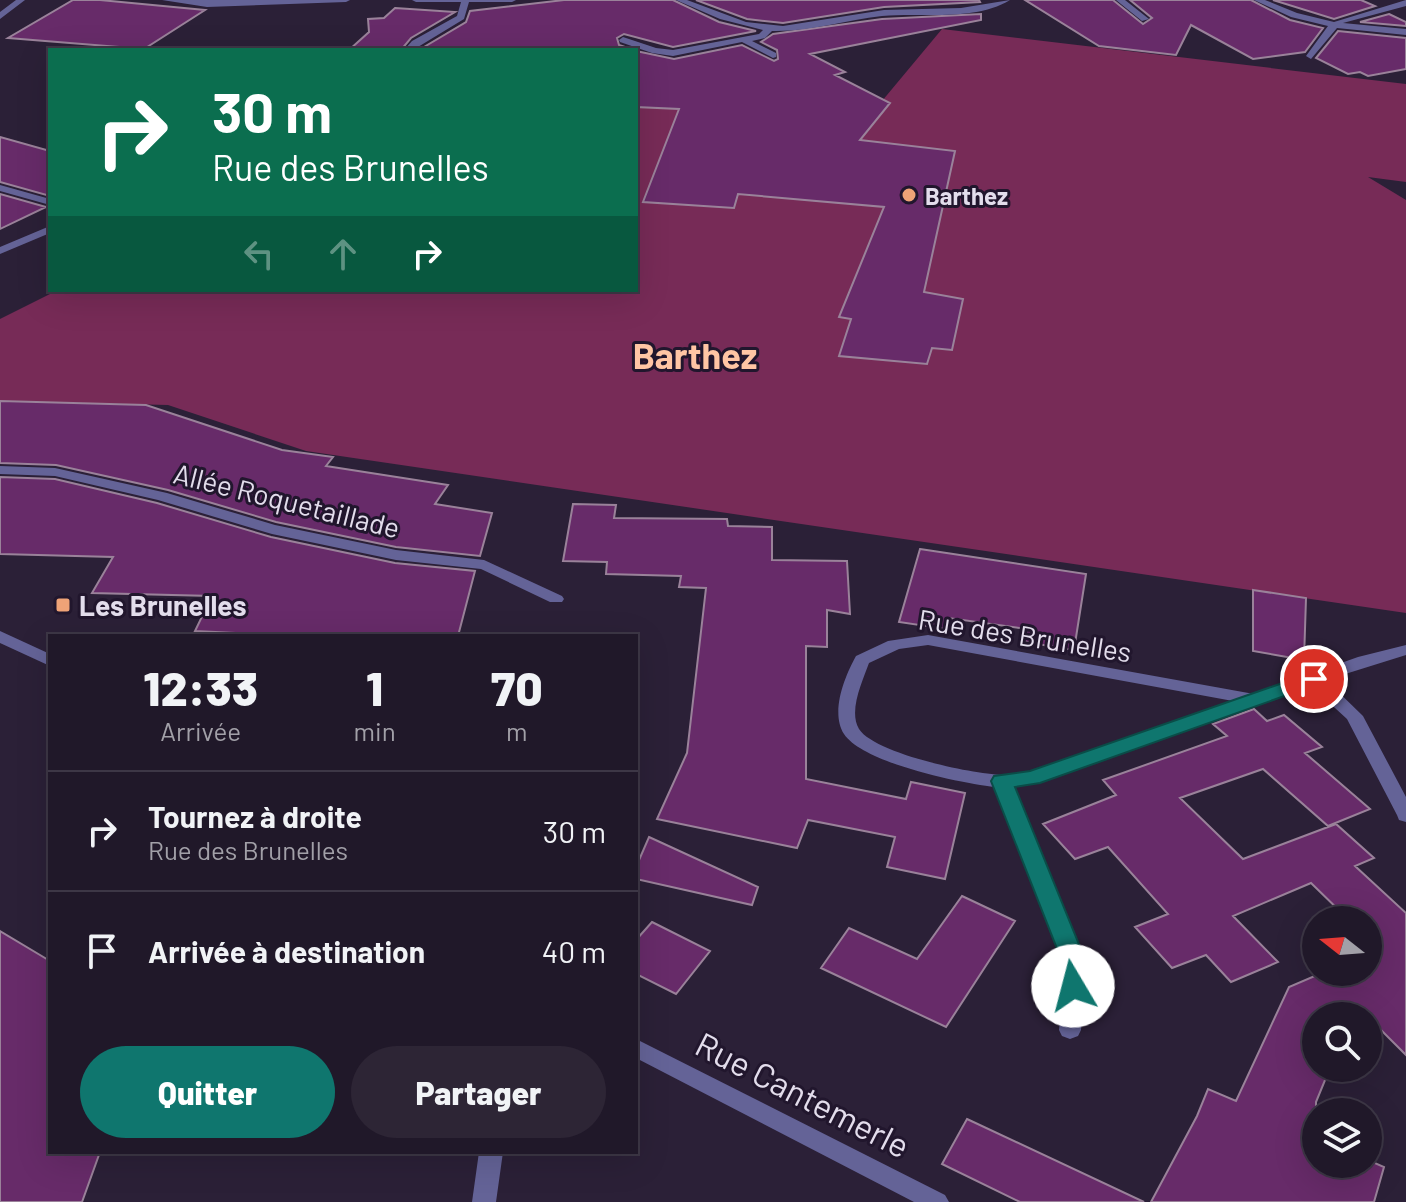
<!DOCTYPE html>
<html lang="fr">
<head>
<meta charset="utf-8">
<style>
  :root { --surface:#201829; --page:#2d2535; --text:#f1f3f6; --muted:#a2a0a8; --line:#3d3746; --accent:#0f766e }
  body { margin:0; font-family:Barlow,sans-serif; background:var(--page); color:var(--text); height:100vh; display:flex; flex-direction:column; font-size:30px; white-space:nowrap }
  * { box-sizing:border-box; margin:0 }
  p { font-size:26px; color:var(--muted) }
  .icon { flex:none; width:44px; height:44px; fill:none; stroke:currentColor; stroke-width:2; stroke-linecap:round; stroke-linejoin:round }
  .map { position:relative; flex:1; overflow:hidden }
  .sheet { position:absolute; left:48px; top:634px; width:590px; height:520px; display:flex; flex-direction:column; background:var(--surface); border-radius:0px; box-shadow:0 8px 32px #0002,0 0 0 2px var(--line) }
  .sheet>* { flex:none }
  .banner { position:absolute; left:48px; top:48px; width:590px; height:244px; border-radius:0px; box-shadow:0 8px 32px #0002,0 0 0 2px var(--line); background:#0b6e4f; color:#fff; overflow:hidden }
  .needle { width:52px; rotate:287deg }
  .fabs { position:absolute; left:1302px; top:906px; display:grid; gap:16px }
  .fabs a { display:grid; place-items:center; width:80px; height:80px; border-radius:50%; background:var(--surface); box-shadow:0 8px 32px #0002,0 0 0 2px var(--line); font-size:40px }
  .pin { position:absolute; display:grid; place-items:center; width:68px; height:68px; color:#fff; margin:-34px; border:4px solid #fff; border-radius:50%; box-shadow:0 2px 8px #0007 }
  .me { position:absolute; width:88px; margin:-44px; rotate:352deg; stroke-linejoin:round; filter:drop-shadow(0 0 6px #0008) }
  .turn { display:flex; align-items:center; gap:28px; height:168px; padding:0 32px; font-size:36px }
  .turn .icon { width:104px; height:104px; stroke-width:2.5 }
  .turn b { display:block; font-size:56px; line-height:68px }
  .lanes { display:flex; align-items:center; height:76px; padding:0 32px; background:#0003; justify-content:center; gap:40px; direction:ltr }
  .lanes .off { opacity:.35 }
  .eta { display:flex; justify-content:space-evenly; align-items:center; height:136px; text-align:center }
  .eta b { font-size:48px; font-weight:800; line-height:56px }
  .primary-button { display:flex; gap:16px; margin-top:auto; padding:16px 32px }
  .primary-button a { flex:1; height:92px; border-radius:48px; background:var(--accent); color:#fff; font-size:32px; font-weight:800; line-height:92px; text-align:center }
  .primary-button a+a { background:var(--page); color:var(--text) }
  ul { padding:0; list-style:none }
  li { display:flex; align-items:center; gap:24px; height:120px; padding:0 32px; border-top:2px solid var(--line) }
  li div { flex:1 }
  li b { display:block; font-size:30px }
  li em { font-style:normal }
  .map>svg:first-child { display:block }
  .green { fill:#772b57 }
  .building { fill:#672b69; stroke:#9a829a; stroke-width:2 }
  .lines { fill:none; stroke-linecap:round; stroke-linejoin:round }
  .minor { fill:#646397; fill-rule:evenodd }
  .tertiary { fill:#646397; fill-rule:evenodd }
  .route { fill:#0f766e; stroke:#0a4d48; stroke-width:2 }
  .poi-dot { fill:#efa377; stroke:#21162d; stroke-width:3 }
  .labels { text-anchor:middle; dominant-baseline:central; stroke-width:6; stroke-linejoin:round; paint-order:stroke }
  .far-poi-label { font-size:24px; font-weight:bold; fill:#e3ddec; stroke:#21162d; text-anchor:start }
  .street-label { font-size:28px; fill:#e3ddec; stroke:#21162d }
  .poi-label { font-size:28px; font-weight:bold; fill:#e3ddec; stroke:#21162d; text-anchor:start }
  .near-street-label { font-size:34px; fill:#e3ddec; stroke:#21162d }
  .district-label { font-size:36px; font-weight:bold; fill:#ffc5a4; stroke:#21162d }
</style>
</head>
<body>
<div class="map">
<svg width="1406" height="1202" viewBox="0 0 1406 1202">
  <rect width="100%" height="100%" fill="#2b2037"/>
  <path class="green" d="M 942,29 L 1406,84 L 1406,182 L 1368,177 L 1406,200 L 1406,613 L 306,451 L 168,405 L 0,401 L 0,319 L 58,290 L 636,290 L 636,89 L 872,113 Z"/>
  <path class="building" d="M 73,0 L 100,0 L 205,10 L 144,49 L 8,38 Z
    M 564,0 L 673,0 L 719,22 L 756,31 L 673,47 L 624,34 L 617,38 L 619,45 L 634,50 L 419,50 L 466,22 L 470,11 Z
    M 696,0 L 979,0 L 980,2 L 884,7 L 783,23 L 747,19 Z
    M 1025,0 L 1113,0 L 1143,24 L 1152,18 L 1130,0 L 1251,0 L 1290,20 L 1323,28 L 1305,52 L 1253,59 L 1191,25 L 1176,55 L 1099,46 Z
    M 1273,0 L 1361,0 L 1375,6 L 1334,19 Z
    M 395,8 L 455,12 L 411,38 L 401,50 L 349,50 L 369,32 L 368,19 L 384,18 Z
    M 981,14 L 981,20 L 810,54 L 845,72 L 835,75 L 890,103 L 860,140 L 955,151 L 924,292 L 963,299 L 952,350 L 932,348 L 927,364 L 839,356 L 851,319 L 839,317 L 884,207 L 738,194 L 734,208 L 643,202 L 679,109 L 636,107 L 636,51 L 674,59 L 742,45 L 774,61 L 778,59 L 777,50 L 761,42 L 773,34 L 882,19 Z
    M 1389,14 L 1406,22 L 1406,26 L 1360,22 Z
    M 1338,31 L 1406,38 L 1406,69 L 1368,76 L 1360,72 L 1348,74 L 1316,58 Z
    M 0,137 L 50,151 L 50,196 L 0,182 Z
    M 0,194 L 46,207 L 0,229 Z
    M 0,401 L 146,405 L 282,450 L 333,457 L 326,466 L 448,485 L 435,504 L 492,513 L 480,556 L 396,547 L 276,522 L 168,490 L 56,465 L 0,463 Z
    M 0,477 L 55,479 L 157,503 L 271,537 L 395,563 L 475,571 L 458,636 L 298,636 L 195,631 L 212,596 L 92,593 L 113,557 L 0,554 Z
    M 573,504 L 616,505 L 614,518 L 727,519 L 728,526 L 772,527 L 772,560 L 847,561 L 850,614 L 827,610 L 827,647 L 806,646 L 806,779 L 906,799 L 911,782 L 965,793 L 945,879 L 887,867 L 895,837 L 808,820 L 797,848 L 657,819 L 687,753 L 706,588 L 679,587 L 681,576 L 606,574 L 607,562 L 563,561 Z
    M 920,549 L 1086,574 L 1074,650 L 1025,642 L 1027,629 L 949,618 L 946,629 L 899,622 Z
    M 1253,590 L 1306,598 L 1304,660 L 1253,651 Z
    M 1254,709 L 1267,721 L 1284,715 L 1322,747 L 1305,753 L 1370,809 L 1328,826 L 1263,769 L 1180,798 L 1243,859 L 1336,824 L 1374,858 L 1355,866 L 1406,913 L 1406,1055 L 1355,1004 L 1350,1016 L 1316,1016 L 1316,1068 L 1330,1068 L 1316,1102 L 1316,1164 L 1368,1164 L 1368,1160 L 1384,1167 L 1374,1202 L 1151,1202 L 1197,1116 L 1208,1089 L 1236,1101 L 1289,987 L 1324,972 L 1368,972 L 1368,953 L 1379,949 L 1368,938 L 1368,920 L 1349,920 L 1311,883 L 1233,916 L 1278,962 L 1231,982 L 1206,955 L 1172,968 L 1135,927 L 1168,914 L 1108,847 L 1075,859 L 1043,824 L 1116,795 L 1103,780 L 1227,736 L 1213,724 Z
    M 649,837 L 758,887 L 752,905 L 636,879 L 636,867 Z
    M 962,896 L 1015,921 L 946,1027 L 821,968 L 849,928 L 917,959 Z
    M 652,922 L 710,951 L 676,994 L 636,974 L 636,940 Z
    M 0,931 L 50,961 L 50,1152 L 100,1152 L 82,1202 L 0,1202 Z
    M 967,1119 L 1144,1202 L 1020,1202 L 942,1164 Z"/>
  <g class="lines">
    <path class="minor" d="M 162,0 L 350,0 L 346,2 L 207,7 Z
      M 412,0 L 516,0 L 512,2 L 469,2 L 464,19 L 413,50 L 404,50 L 412,41 L 457,16 L 461,2 L 416,2 Z
      M 676,0 L 687,0 L 746,22 L 783,26 L 884,10 L 961,8 L 1010,0 C 974,22 923,12 882,16 C 845,20 810,32 772,31 L 765,38 L 752,41 L 776,53 L 776,57 L 773,58 L 742,42 L 673,56 L 652,53 L 620,42 L 619,40 L 623,37 L 656,48 L 673,50 L 759,34 L 763,30 L 720,19 Z
      M 1116,0 L 1125,0 L 1149,19 L 1142,21 Z
      M 1254,0 L 1265,0 L 1297,13 L 1334,22 L 1406,0 L 1406,6 L 1343,23 L 1406,29 L 1406,35 L 1337,28 L 1311,59 L 1306,56 L 1328,26 L 1291,17 Z
      M 0,185 L 50,199 L 50,205 L 0,191 Z
      M 50,226 L 50,233 L 0,254 L 0,247 Z
      M 0,466 L 55,468 L 167,493 L 275,525 L 396,550 L 484,560 L 562,596 L 564,599 L 562,602 L 550,602 L 481,569 L 396,560 L 272,534 L 158,500 L 55,476 L 0,474 Z
      M 928,635 L 1254,694 L 1358,657 L 1406,645 L 1406,655 L 1326,680 L 1363,716 L 1406,797 L 1406,822 L 1399,820 L 1397,815 L 1347,719 L 1311,686 L 1038,782 L 1014,787 L 1085,964 L 1081,1030 L 1078,1036 L 1070,1039 L 1062,1036 L 1059,1030 L 1065,964 L 995,787 C 960,783 863,763 844,734 C 830,712 845,676 856,656 L 888,641 ZM 928,645 L 1233,701 L 1030,772 C 1022,773 1014,775 1005,775 C 976,775 875,754 859,729 C 848,711 863,680 869,663 L 899,649 Z
      M 636,1039 L 945,1195 L 949,1202 L 914,1202 L 636,1058 Z"/>
    <path class="tertiary" d="M 16,0 L 25,0 L 0,19 L 0,12 Z
      M 0,631 L 50,654 L 50,666 L 0,643 Z
      M 479,1152 L 503,1152 L 496,1202 L 472,1202 Z"/>
  </g>
  <path class="route" d="M 1314,672 L 1324,679 L 1321,683 L 1040,783 L 1015,787 L 1087,964 L 1082,993 L 1073,995 L 1065,993 L 1062,986 L 1063,964 L 991,781 L 994,776 L 1030,771 Z"/>
  <g class="poi-dot">
    <circle cx="909" cy="195" r="8"/>
    <rect x="55" y="597" width="16" height="16" rx="4"/>
  </g>
  <g class="labels">
    <g class="far-poi-label">
      <text x="925" y="195">Barthez</text>
    </g>
    <g class="street-label">
      <text transform="translate(287 500) rotate(14)">Allée Roquetaillade</text>
      <text transform="translate(1025 635) rotate(9)">Rue des Brunelles</text>
    </g>
    <g class="poi-label">
      <text x="79" y="605">Les Brunelles</text>
    </g>
    <g class="near-street-label">
      <text transform="translate(803 1094) rotate(27)">Rue Cantemerle</text>
    </g>
    <g class="district-label">
      <text x="695" y="354">Barthez</text>
    </g>
  </g>
</svg>
<div class="fabs">
<a><svg class="needle" viewBox="-14 -14 28 28"><path d="M0-13l5 13h-10z" fill="#e53935"/><path d="M0 13l5-13h-10z" fill="#a2a0a8"/></svg></a>
<a><svg class="icon" aria-label="search" viewBox="0 0 24 24"><circle cx="10" cy="10" r="6"/><path d="M15 15l6 6"/></svg></a>
<a><svg class="icon" aria-label="layers" viewBox="0 0 24 24"><path d="M12 4l9 5-9 5-9-5zM3 14l9 5 9-5"/></svg></a>
</div>
<div class="pin" style="left:1314px;top:679px;background:#d93025"><svg class="icon" aria-label="arrive" viewBox="0 0 24 24"><path d="M6 21V4h12l-3 4 3 4H6"/></svg></div>
<svg class="me" style="left:1073px;top:986px" viewBox="-20 -20 40 40"><circle r="19" fill="#fff"/><path d="M0-13L10 11 0 6-10 11z" fill="#0f766e"/></svg>
<div class="banner">
<div class="turn"><svg class="icon" aria-label="right" viewBox="0 0 24 24"><path d="M7 20v-9h11M14 6l5 5-5 5"/></svg><div><b>30 m</b>Rue des Brunelles</div></div>
<div class="lanes"><svg class="icon off" aria-label="left" viewBox="0 0 24 24"><path d="M17 20v-9H6M10 6l-5 5 5 5"/></svg><svg class="icon off" aria-label="ahead" viewBox="0 0 24 24"><path d="M12 20V5M6 11l6-6 6 6"/></svg><svg class="icon" aria-label="right" viewBox="0 0 24 24"><path d="M7 20v-9h11M14 6l5 5-5 5"/></svg></div>
</div>
<section class="sheet">
<div class="eta">
<div><b>12:33</b><p>Arrivée</p></div>
<div><b>1</b><p>min</p></div>
<div><b>70</b><p>m</p></div>
</div>
<ul>
<li><svg class="icon" aria-label="right" viewBox="0 0 24 24"><path d="M7 20v-9h11M14 6l5 5-5 5"/></svg><div><b>Tournez à droite</b><p>Rue des Brunelles</p></div><em>30 m</em></li>
<li><svg class="icon" aria-label="arrive" viewBox="0 0 24 24"><path d="M6 21V4h12l-3 4 3 4H6"/></svg><div><b>Arrivée à destination</b></div><em>40 m</em></li>
</ul>
<div class="primary-button"><a>Quitter</a><a>Partager</a></div>
</section>
</div>
</body>
</html>
